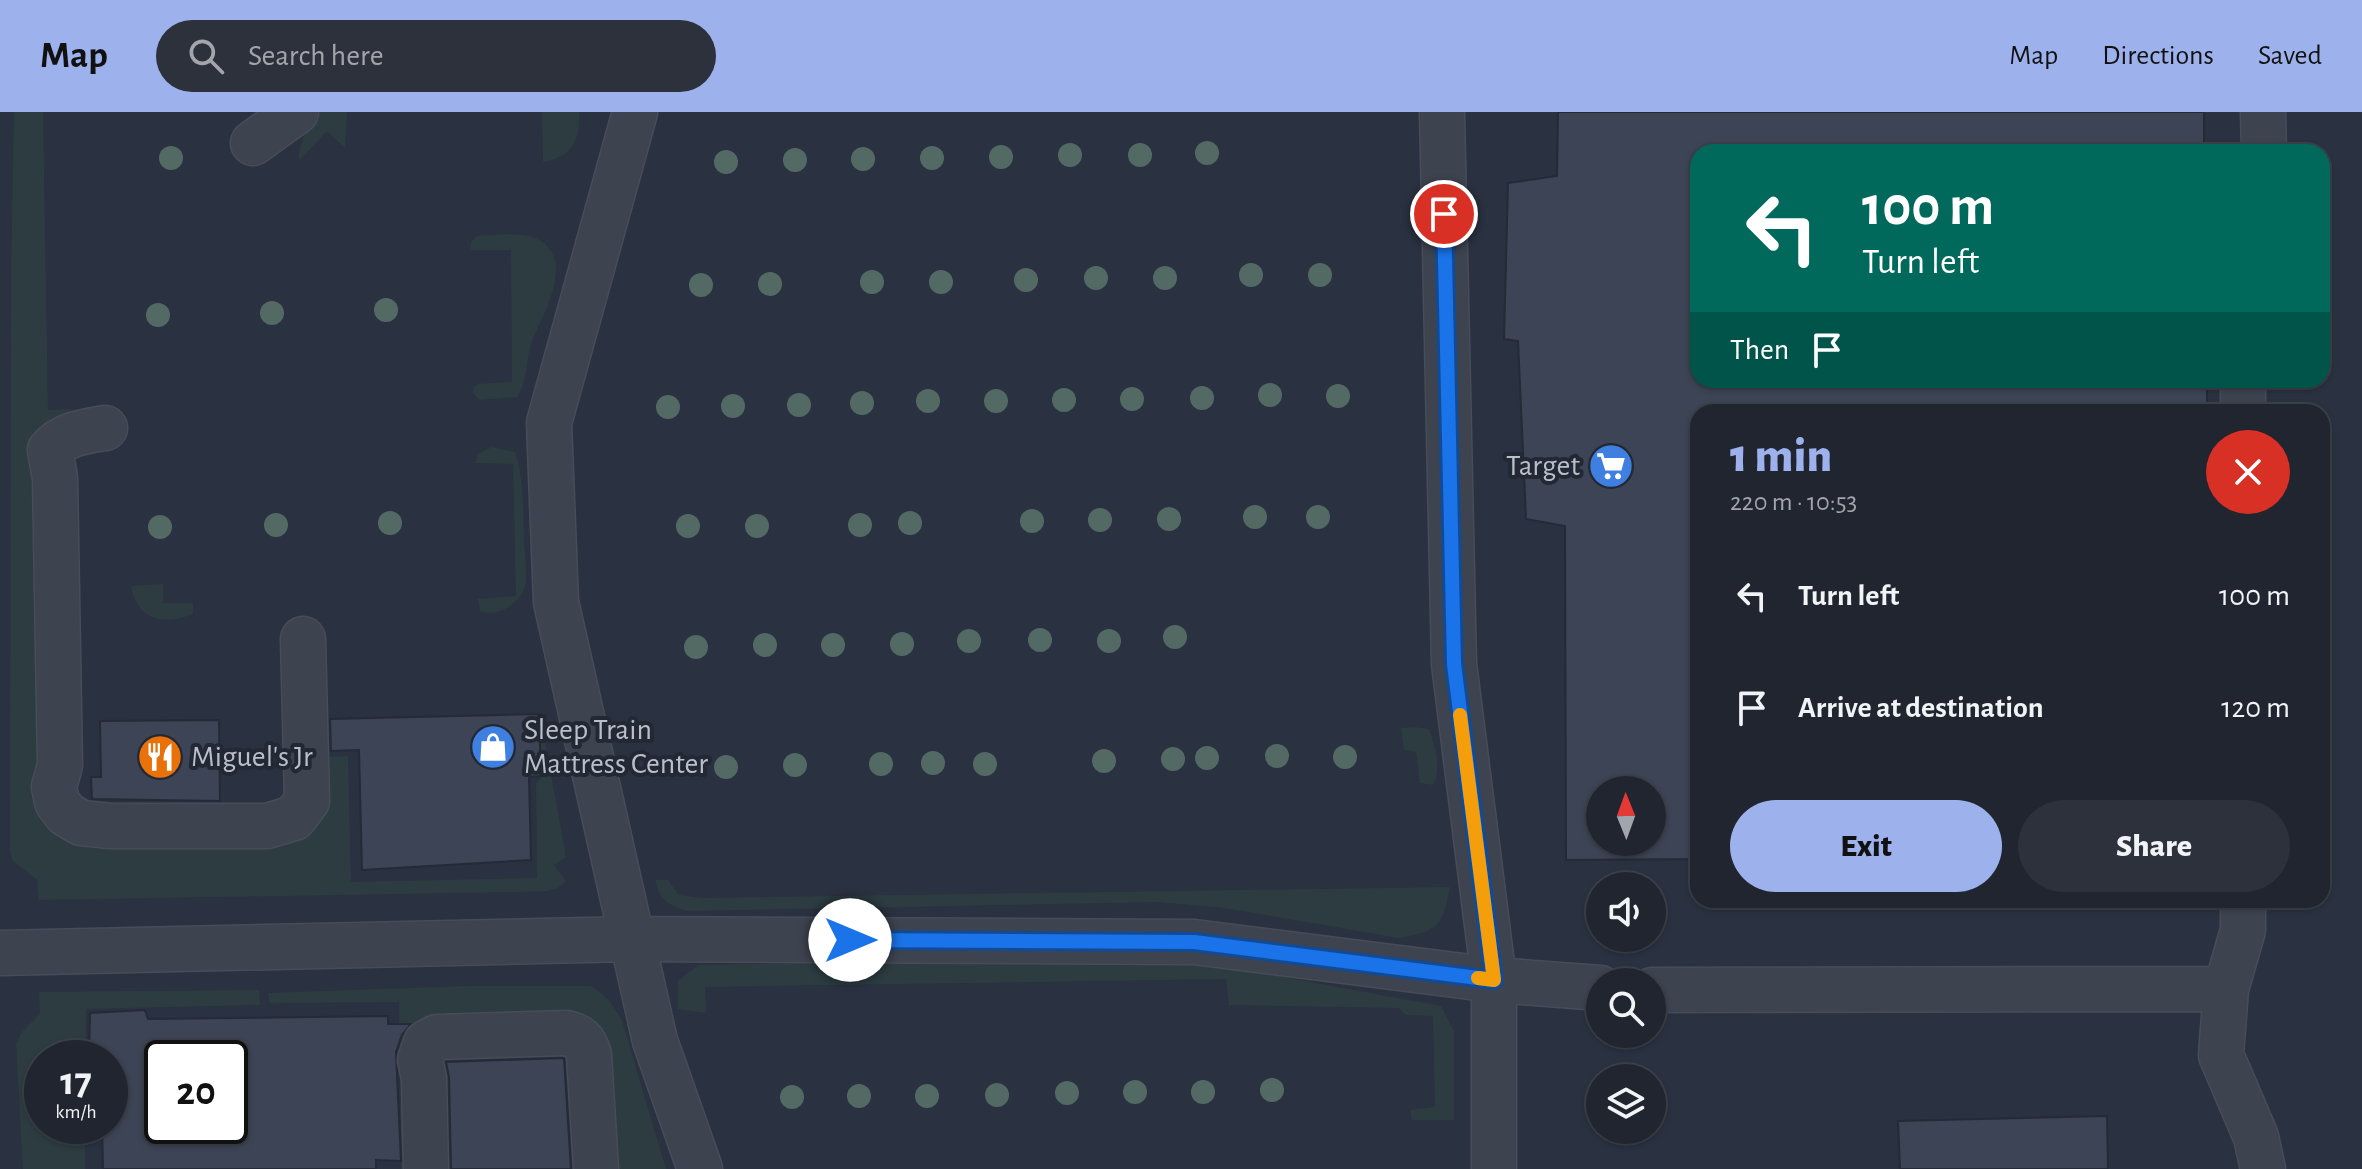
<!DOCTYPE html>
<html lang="en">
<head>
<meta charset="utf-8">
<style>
  :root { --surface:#202530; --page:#2d313c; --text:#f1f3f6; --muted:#a2a5ab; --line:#3d424c; --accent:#9db2ed }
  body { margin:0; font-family:"Alegreya Sans",sans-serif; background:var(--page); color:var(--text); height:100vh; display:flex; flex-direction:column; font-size:30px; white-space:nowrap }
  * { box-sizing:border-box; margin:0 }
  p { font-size:26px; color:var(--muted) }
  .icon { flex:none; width:44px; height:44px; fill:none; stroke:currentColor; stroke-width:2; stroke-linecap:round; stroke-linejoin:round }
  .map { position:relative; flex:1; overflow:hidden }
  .panel { position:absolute; left:1690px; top:292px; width:640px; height:504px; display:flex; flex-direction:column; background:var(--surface); border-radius:24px; box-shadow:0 2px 6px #0004,0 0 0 2px var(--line) }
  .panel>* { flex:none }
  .guide { position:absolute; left:1690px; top:32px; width:640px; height:244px; border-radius:24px; box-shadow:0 2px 6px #0004,0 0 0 2px var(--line); background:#00695c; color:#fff; overflow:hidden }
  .needle { width:52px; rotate:359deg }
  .controls { position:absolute; left:1586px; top:664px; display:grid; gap:16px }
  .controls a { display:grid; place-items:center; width:80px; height:80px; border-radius:50%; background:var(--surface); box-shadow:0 2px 6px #0004,0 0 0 2px var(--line); font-size:40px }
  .speed { position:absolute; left:24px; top:928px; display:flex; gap:16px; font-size:40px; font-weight:700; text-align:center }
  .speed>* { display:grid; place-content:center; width:104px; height:104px; border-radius:50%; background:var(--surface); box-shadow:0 2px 6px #0004,0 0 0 2px var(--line); line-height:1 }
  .speed small { font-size:20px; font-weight:400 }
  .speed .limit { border:4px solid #111; border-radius:12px; background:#fff; color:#111 }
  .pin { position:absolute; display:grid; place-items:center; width:68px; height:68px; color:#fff; margin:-34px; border:4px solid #fff; border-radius:50%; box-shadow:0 2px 8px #0007 }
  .me { position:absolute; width:88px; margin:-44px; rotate:90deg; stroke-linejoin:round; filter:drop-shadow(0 0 6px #0008) }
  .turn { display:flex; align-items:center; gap:28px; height:168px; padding:0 40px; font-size:36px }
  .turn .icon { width:104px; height:104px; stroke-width:2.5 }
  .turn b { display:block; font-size:56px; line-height:68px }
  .then { display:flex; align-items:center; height:76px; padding:0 40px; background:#0003; gap:16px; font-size:30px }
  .round { display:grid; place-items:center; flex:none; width:84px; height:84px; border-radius:42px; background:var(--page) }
  .summary { display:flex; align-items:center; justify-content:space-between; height:136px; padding:0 40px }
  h1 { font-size:48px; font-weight:800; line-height:60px; color:var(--accent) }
  .cta { display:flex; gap:16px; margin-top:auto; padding:16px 40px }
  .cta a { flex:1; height:92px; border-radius:48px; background:var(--accent); color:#111; font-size:32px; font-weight:800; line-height:92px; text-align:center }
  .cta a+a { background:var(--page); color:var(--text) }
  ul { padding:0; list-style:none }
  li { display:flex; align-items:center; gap:24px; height:112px; padding:0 40px }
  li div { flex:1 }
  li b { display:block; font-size:30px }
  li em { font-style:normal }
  header { display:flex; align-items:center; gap:48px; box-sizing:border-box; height:112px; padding:0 40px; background:var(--accent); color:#111 }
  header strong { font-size:38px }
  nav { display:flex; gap:44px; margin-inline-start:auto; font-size:28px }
  .search { width:560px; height:72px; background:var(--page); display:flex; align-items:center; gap:20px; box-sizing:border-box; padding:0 28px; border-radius:44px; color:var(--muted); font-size:30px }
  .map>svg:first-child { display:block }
  .garden { fill:#2c3c41 }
  .building { fill:#3d4455; stroke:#252a37; stroke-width:2; fill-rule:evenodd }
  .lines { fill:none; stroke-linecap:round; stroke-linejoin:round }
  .minor-casing { stroke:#484c59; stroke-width:47 }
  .minor { stroke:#3e4350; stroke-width:44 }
  .tree { fill:#536a64 }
  .route-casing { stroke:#114b97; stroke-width:20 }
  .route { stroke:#1a73e8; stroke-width:14 }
  .slow { stroke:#f59e0b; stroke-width:14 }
  .labels { text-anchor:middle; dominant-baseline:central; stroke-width:8; stroke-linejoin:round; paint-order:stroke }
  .poi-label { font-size:30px; fill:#bbbfca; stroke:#232835; text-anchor:start }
</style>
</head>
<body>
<header>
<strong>Map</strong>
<div class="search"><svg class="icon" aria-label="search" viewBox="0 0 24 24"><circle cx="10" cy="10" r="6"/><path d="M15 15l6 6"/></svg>Search here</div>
<nav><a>Map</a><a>Directions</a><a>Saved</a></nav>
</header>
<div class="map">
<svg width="2362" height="1057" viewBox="0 0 2362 1057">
  <rect width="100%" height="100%" fill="#2a3140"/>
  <path class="garden" d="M 14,0 L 43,0 L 48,298 L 71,297 L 40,688 L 252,727 L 316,645 L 348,644 L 351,770 L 537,766 L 536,671 L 542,665 L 540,602 L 565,739 L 565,746 L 554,753 L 566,769 L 558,776 L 547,779 L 517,780 L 39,788 L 37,768 L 12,748 L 10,738 L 11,164 Z
    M 321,0 L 347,0 L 345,36 L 327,19 L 300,48 L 298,43 C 303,26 308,12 321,0 Z
    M 542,0 L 579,0 C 580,29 573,45 543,50 Z
    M 505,122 C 515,123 526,122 535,126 C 579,145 542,203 531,232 C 526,249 527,272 517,285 L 480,288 L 473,281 L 474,275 L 478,272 L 512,270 L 511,138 L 471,138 L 471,130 L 477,124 Z
    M 492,335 L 515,340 C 525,370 523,401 524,432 C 525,444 527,458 526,469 C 523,490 500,506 480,499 L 478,487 L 516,484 L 513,352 L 475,351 L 478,342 Z
    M 163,472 L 163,491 L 193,491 L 193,502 C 163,514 137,508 131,474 Z
    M 1415,615 L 1429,617 C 1435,633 1442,658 1433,673 L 1420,671 L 1416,640 L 1404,638 L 1401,616 Z
    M 655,768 L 668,768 L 679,783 L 702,786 L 1450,775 C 1442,815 1439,819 1399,826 L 1225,796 L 1158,790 L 688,799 C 668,793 661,790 655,768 Z
    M 1176,845 L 1441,894 L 1454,919 L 1454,1008 L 1412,1008 L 1410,998 L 1435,995 L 1433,904 L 1406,903 L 1399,896 L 1229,893 L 1226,867 L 705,875 L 706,901 L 678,897 L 678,869 L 698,853 Z
    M 467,874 L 591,874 C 608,885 615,894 623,912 L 666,1057 L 614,1057 L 590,911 L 583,903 L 564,901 L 437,901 C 421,906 413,912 405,926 L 415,1057 L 401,1057 L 399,890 L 270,891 L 268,881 Z
    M 259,878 L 260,893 L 86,897 L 86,946 L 42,946 L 42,1014 L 85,1014 L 85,1057 L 23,1057 L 16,932 L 22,920 L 40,902 L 39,880 Z"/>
  <path class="building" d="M 1558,0 L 2204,0 L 2204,40 L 1698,40 L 1698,268 L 2207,268 L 2207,300 L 1698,300 L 1698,747 L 1566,748 L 1565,414 L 1526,407 L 1518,229 L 1504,227 L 1508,71 L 1557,64 ZM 1600,678 L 1652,678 L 1652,730 L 1600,730 Z
    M 540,602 L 540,664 L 529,665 L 531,748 L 362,758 L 359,638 L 331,639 L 330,607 Z
    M 219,608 L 220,689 L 92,687 L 91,665 L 101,665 L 100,609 Z
    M 145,898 L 148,907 L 388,904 L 388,912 L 411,912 L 402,923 L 396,940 L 401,1049 L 376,1048 L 376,1057 L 103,1057 L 102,1014 L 110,1014 L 110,946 L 89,946 L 90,901 ZM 162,946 L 230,946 L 230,1014 L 162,1014 Z
    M 564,946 L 571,1057 L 451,1057 L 449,965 L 446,950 Z
    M 2107,1004 L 2108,1057 L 1900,1057 L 1898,1009 Z"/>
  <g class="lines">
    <g class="minor-casing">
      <path id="minor" d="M 635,0 L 549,311 L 556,490 L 655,929 L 700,1057
        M 1442,0 L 1454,552 L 1494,868 L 1494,1057
        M 2263,0 L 2264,40
        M 253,31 L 296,0
        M 2243,268 L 2243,300
        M 105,316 C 86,319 63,322 50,338 L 55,366 L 60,653 L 54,675 L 57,690 L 66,702 L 81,711 L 111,714 L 267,714 L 294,706 L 307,689 L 303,527
        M 2243,788 L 2243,818 L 2226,877 L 2221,943 L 2256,1025 L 2263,1057
        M 0,841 L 632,827 L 1194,830 L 1494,868 L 1600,876
        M 1652,878 L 2226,877
        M 426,1057 L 424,966 L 420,948 L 426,931 L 437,925 L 566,921 C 580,924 585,929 589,943 L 596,1057"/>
    </g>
    <use href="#minor" class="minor"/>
  </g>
  <g class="tree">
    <circle cx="1207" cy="41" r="12"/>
    <circle cx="1070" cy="43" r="12"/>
    <circle cx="1140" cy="43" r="12"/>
    <circle cx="1001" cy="45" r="12"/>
    <circle cx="171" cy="46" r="12"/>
    <circle cx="932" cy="46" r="12"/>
    <circle cx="863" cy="47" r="12"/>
    <circle cx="795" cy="48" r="12"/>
    <circle cx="726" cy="50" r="12"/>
    <circle cx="1251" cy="163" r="12"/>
    <circle cx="1320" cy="163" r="12"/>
    <circle cx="1096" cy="166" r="12"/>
    <circle cx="1165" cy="166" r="12"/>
    <circle cx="1026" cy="168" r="12"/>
    <circle cx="872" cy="170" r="12"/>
    <circle cx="941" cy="170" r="12"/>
    <circle cx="770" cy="172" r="12"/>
    <circle cx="701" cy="173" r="12"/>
    <circle cx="386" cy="198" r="12"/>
    <circle cx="272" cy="201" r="12"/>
    <circle cx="158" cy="203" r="12"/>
    <circle cx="1270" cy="283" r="12"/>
    <circle cx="1338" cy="284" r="12"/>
    <circle cx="1202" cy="286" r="12"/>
    <circle cx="1132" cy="287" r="12"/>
    <circle cx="1064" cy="288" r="12"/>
    <circle cx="928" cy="289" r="12"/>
    <circle cx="996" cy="289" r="12"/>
    <circle cx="862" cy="291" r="12"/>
    <circle cx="799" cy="293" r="12"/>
    <circle cx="733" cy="294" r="12"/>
    <circle cx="668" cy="295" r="12"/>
    <circle cx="1255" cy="405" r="12"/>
    <circle cx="1318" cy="405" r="12"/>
    <circle cx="1169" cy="407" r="12"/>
    <circle cx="1100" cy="408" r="12"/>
    <circle cx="1032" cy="409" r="12"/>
    <circle cx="390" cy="411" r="12"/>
    <circle cx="910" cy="411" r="12"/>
    <circle cx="276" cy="413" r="12"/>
    <circle cx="860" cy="413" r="12"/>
    <circle cx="688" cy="414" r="12"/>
    <circle cx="757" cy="414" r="12"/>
    <circle cx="160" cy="415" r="12"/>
    <circle cx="1175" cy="525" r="12"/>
    <circle cx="1040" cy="528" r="12"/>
    <circle cx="969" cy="529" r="12"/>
    <circle cx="1109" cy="529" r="12"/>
    <circle cx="902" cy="532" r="12"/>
    <circle cx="765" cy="533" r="12"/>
    <circle cx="833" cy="533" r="12"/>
    <circle cx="696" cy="535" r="12"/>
    <circle cx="1277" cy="644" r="12"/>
    <circle cx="1345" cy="645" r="12"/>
    <circle cx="1207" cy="646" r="12"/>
    <circle cx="1173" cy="647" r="12"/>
    <circle cx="1104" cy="649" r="12"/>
    <circle cx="933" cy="651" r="12"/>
    <circle cx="881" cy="652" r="12"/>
    <circle cx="985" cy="652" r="12"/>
    <circle cx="795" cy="653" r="12"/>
    <circle cx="726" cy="655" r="12"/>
    <circle cx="1272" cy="978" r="12"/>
    <circle cx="1135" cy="980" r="12"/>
    <circle cx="1203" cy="980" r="12"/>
    <circle cx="1067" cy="981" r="12"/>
    <circle cx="997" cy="983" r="12"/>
    <circle cx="859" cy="984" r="12"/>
    <circle cx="927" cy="984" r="12"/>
    <circle cx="792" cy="985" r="12"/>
  </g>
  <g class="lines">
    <g class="route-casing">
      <path id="route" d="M 850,828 L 1194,830 L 1494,868 L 1454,552 L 1444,102"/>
    </g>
    <use href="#route" class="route"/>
    <path class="slow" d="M 1460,603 L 1494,868 L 1478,866"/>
  </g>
  <defs>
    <g id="supermarket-disc" transform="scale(2.3)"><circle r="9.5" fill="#3f7fe0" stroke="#232835"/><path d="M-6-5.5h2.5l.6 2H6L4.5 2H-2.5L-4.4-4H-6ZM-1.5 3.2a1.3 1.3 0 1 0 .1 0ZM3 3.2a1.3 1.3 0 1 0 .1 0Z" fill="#fff"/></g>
    <g id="shop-disc" transform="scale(2.3)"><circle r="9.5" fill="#3f7fe0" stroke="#232835"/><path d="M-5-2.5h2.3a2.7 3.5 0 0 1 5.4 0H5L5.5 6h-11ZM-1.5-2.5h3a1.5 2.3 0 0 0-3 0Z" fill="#fff"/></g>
    <g id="restaurant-disc" transform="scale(2.3)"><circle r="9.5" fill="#e8710a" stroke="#232835"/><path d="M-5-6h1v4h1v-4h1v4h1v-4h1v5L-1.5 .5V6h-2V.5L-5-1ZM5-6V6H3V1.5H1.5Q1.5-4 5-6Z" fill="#fff"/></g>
  </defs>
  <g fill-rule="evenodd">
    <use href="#supermarket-disc" x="1611" y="354"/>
    <use href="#shop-disc" x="493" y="635"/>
    <use href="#restaurant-disc" x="160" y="645"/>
  </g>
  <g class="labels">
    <g class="poi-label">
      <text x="1580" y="354" text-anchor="end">Target</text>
      <text x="524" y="618">Sleep Train<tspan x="524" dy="34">Mattress Center</tspan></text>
      <text x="191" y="645">Miguel's Jr</text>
    </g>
  </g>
</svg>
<div class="controls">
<a><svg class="needle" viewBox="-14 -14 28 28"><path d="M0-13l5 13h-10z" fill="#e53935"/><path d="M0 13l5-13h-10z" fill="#a2a5ab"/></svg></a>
<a><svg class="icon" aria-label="sound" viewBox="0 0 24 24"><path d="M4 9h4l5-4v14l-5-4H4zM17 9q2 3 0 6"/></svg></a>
<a><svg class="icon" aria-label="search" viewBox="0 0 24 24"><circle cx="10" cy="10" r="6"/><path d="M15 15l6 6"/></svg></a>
<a><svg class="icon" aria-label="layers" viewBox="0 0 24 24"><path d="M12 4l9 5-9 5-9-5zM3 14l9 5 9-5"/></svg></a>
</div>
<div class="speed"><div>17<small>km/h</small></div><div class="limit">20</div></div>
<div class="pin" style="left:1444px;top:102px;background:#d93025"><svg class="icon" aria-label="arrive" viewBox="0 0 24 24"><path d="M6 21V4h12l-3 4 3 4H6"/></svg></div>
<svg class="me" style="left:850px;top:828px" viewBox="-20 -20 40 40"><circle r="19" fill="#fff"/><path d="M0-13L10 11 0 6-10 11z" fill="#1a73e8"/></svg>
<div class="guide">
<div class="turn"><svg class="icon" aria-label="left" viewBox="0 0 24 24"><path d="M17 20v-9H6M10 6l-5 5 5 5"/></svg><div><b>100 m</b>Turn left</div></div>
<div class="then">Then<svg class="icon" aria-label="arrive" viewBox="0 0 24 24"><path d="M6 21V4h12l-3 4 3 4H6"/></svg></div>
</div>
<section class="panel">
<div class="summary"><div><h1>1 min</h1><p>220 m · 10:53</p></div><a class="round" style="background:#d93025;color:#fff"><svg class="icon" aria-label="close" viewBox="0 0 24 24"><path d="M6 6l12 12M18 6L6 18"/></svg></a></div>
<ul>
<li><svg class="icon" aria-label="left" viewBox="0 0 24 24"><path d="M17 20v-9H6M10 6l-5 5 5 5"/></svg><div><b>Turn left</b></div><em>100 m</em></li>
<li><svg class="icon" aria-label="arrive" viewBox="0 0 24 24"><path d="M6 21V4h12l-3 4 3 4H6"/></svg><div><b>Arrive at destination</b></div><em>120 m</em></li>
</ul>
<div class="cta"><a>Exit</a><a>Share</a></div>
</section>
</div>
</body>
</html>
